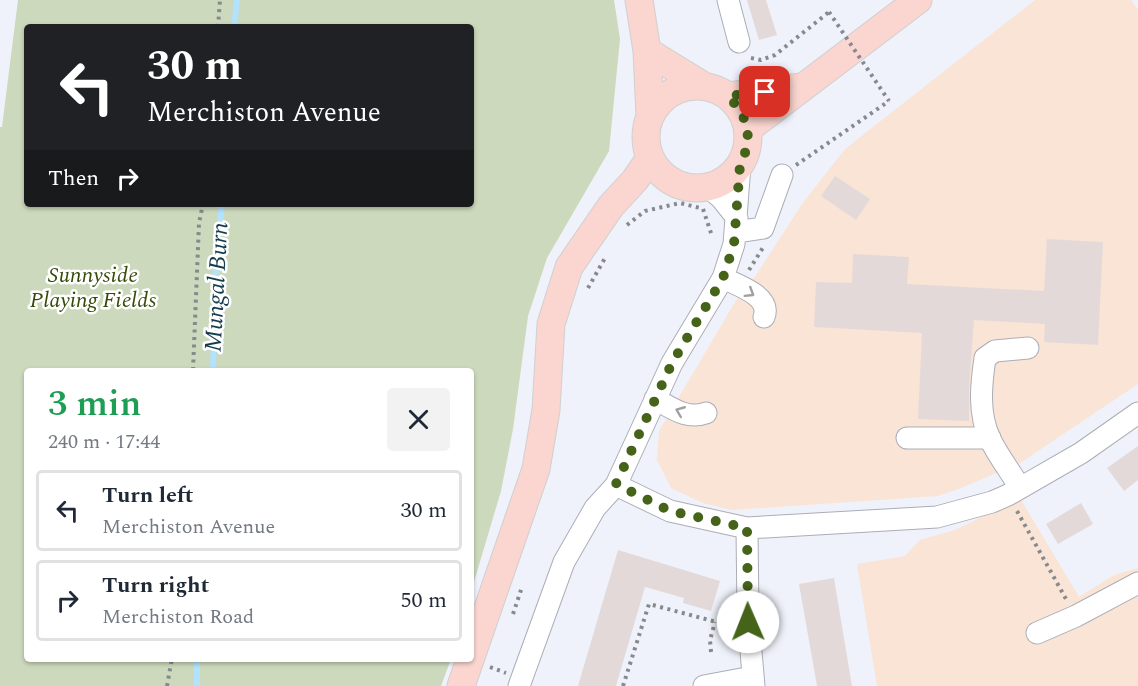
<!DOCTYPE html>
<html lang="en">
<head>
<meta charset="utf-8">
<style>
  :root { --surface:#fff; --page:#f2f2f3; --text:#1f2937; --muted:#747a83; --line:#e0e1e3 }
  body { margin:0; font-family:Spectral,serif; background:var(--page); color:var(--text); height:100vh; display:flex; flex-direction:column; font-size:22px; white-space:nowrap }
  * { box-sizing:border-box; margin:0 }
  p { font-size:20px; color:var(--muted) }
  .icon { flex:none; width:33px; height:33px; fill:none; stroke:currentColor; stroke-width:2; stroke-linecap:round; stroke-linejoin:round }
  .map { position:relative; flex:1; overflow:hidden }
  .drawer { position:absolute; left:24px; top:368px; width:450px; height:294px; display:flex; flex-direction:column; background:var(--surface); border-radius:6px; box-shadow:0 2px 4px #0004 }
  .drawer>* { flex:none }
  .guide { position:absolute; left:24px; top:24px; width:450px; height:183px; border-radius:6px; box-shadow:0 2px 4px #0004; background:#202124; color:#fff; overflow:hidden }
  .pin { position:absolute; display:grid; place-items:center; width:51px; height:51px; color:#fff; margin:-26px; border-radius:12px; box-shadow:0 3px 9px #0006 }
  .me { position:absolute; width:66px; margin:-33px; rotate:359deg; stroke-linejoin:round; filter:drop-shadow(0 0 4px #0008) }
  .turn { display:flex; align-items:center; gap:21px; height:126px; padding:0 24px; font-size:27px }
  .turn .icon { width:78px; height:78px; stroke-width:2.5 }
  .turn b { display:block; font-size:42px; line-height:51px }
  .then { display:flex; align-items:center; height:57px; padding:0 24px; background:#0003; gap:12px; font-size:22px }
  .round { display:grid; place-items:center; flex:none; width:63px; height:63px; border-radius:6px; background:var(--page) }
  .head { display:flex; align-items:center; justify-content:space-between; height:102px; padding:0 24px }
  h1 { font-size:36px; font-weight:600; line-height:45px; color:#1e9e55 }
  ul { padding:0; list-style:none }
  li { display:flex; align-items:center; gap:18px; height:81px; margin:0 12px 9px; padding:0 12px; border:3px solid var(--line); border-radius:6px }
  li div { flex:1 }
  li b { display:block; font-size:22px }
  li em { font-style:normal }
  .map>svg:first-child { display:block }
  .education { fill:#f9e4d6 }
  .green { fill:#ccd9bc; fill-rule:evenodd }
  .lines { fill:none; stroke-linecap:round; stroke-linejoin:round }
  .stream { stroke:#b2e2fd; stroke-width:6 }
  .building { fill:#e4d9d9 }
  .minor-casing { stroke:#abaeb6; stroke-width:23 }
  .major-casing { stroke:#cfd0d0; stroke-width:29 }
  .path { stroke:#86898e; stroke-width:4; stroke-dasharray:3 4.5; stroke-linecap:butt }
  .minor { stroke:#fff; stroke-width:21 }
  .major { stroke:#fbd5cf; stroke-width:27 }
  .path-bridge { stroke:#86898e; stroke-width:4; stroke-dasharray:3 4.5; stroke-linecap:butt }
  .oneway { stroke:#a0a0a1 }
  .route { stroke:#456419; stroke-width:10; stroke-dasharray:0 18 }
  .labels { text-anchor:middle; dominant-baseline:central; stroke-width:5; stroke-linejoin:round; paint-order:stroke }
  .park-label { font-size:22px; font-style:italic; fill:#364b08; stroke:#fff }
  .water-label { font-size:24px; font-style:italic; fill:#143b4e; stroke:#fff }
</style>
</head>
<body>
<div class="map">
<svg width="1138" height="686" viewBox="0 0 1138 686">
  <rect width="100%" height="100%" fill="#eff2fa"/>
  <path class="education" d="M 1035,0 L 1131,0 L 1138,10 L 1138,384 L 1020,463 L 961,488 L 938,496 L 732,510 L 703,503 L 671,488 L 657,460 L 659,431 L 735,302 L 756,275 L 802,204 L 845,149 Z
    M 1020,498 L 1079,597 L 1114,575 L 1138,568 L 1138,686 L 877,686 L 857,564 L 905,556 L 920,540 L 955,530 Z"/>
  <path class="green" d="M 18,0 L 614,0 L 620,39 L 609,151 L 547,258 L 528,316 L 513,429 L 501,491 L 471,592 L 471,370 L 27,370 L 27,658 L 451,659 L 441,686 L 0,686 L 0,127 L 2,127 ZM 27,27 L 471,27 L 471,204 L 27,204 Z"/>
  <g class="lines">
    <path class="stream" d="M 234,27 L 237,0
      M 213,370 L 216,257 L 222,204
      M 197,686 L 197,658"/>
  </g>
  <path class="building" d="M 747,0 L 766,0 L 777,35 L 759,40 Z
    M 835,176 L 870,199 L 856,220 L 821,196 Z
    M 1047,239 L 1103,242 L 1098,345 L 1044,342 L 1045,324 L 974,320 L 969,388 L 969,421 L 918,419 L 922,333 L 814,327 L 816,282 L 852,283 L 853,254 L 909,257 L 907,284 L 1044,291 Z
    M 1138,446 L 1138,480 L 1124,491 L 1107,468 Z
    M 1081,503 L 1093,524 L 1058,544 L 1046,524 Z
    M 618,550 L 720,581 L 711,611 L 683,603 L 684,598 L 645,587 L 616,686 L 578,686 Z
    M 834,578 L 852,686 L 817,686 L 799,584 Z"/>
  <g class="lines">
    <g class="minor-casing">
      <path id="minor" d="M 728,0 L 739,42
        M 708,187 L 721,198 L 737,218
        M 736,232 L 763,228 L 782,175
        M 723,278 C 737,285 772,296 764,317
        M 655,399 C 672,408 687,420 706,413
        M 907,438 L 990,438
        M 616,485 L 670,511 L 747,528 L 937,517 L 992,502 L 1008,495 L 1081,453 L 1138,413
        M 1020,488 C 1011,472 998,456 990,439 C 978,413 981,385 985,358 L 995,351 L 1028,348
        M 747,528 L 748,617 L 754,686
        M 1037,633 L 1076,616 L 1138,583
        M 519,686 L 564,562 L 595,508 L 616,485 L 672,363 L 723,278 L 734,244 L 740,165
        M 704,686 L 752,677"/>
    </g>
    <g class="major-casing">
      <path id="major" d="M 639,0 L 647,51 L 650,116
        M 647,51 L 704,86
        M646 137a51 51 0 1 1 102 0a51 51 0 1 1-102 0Z
        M 728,96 L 801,87
        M 748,129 L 918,0
        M 461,686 L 536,469 L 546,410 L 551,324 L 569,267 L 611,206 L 635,180 L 650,158"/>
    </g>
    <path class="path" d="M 218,27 L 220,0
      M 751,58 L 761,60 L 775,55 L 829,12
      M 796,165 L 889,101
      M 703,209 L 712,236
      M 627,225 L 645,211 L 680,203 L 700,208
      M 749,270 L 764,246
      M 588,288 L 605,258
      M 193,370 L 199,223 L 203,204
      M 1017,511 L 1066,599
      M 513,614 L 522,587
      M 711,652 L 710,640 L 715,622
      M 490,667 L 506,673
      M 167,686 L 172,658
      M 623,686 L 649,604 L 724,624 L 730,624"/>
    <use href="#minor" class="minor"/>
    <use href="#major" class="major"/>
    <path class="path-bridge" d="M 829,12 L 889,101"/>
  </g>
  <defs><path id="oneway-chevron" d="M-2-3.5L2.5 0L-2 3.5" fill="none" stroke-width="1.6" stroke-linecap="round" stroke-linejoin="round" transform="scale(1.5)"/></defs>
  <g class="oneway">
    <use href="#oneway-chevron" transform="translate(750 293) rotate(32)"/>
    <use href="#oneway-chevron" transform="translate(680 411) rotate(-158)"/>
  </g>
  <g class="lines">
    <path class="route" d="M 748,622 L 747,528 L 670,511 L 616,484 L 672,363 L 723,278 L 734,244 L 740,165 L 747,148 L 748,129 L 741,111 L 728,96 L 765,92"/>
  </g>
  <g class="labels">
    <g class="park-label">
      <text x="93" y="275">Sunnyside<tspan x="93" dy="25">Playing Fields</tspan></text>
    </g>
    <g class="water-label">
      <text transform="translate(217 287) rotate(-87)">Mungal Burn</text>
    </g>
  </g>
</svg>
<div class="pin" style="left:765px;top:92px;background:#d93025"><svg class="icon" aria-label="arrive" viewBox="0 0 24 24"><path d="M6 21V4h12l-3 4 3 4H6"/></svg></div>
<svg class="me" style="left:748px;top:622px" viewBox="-20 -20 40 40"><circle r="19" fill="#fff"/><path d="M0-13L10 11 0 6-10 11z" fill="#456419"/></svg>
<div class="guide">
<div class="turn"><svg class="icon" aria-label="left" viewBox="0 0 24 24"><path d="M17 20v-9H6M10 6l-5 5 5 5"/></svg><div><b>30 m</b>Merchiston Avenue</div></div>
<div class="then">Then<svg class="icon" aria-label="right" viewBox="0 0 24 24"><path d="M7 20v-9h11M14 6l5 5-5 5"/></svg></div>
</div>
<section class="drawer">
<div class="head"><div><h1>3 min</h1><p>240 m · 17:44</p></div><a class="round"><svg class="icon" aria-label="close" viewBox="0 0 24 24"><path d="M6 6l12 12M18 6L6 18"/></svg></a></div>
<ul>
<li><svg class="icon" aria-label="left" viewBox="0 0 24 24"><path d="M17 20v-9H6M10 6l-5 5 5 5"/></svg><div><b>Turn left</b><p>Merchiston Avenue</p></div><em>30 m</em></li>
<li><svg class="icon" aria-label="right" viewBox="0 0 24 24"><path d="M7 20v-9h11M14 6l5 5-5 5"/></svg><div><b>Turn right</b><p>Merchiston Road</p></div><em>50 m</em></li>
</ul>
</section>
</div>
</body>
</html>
